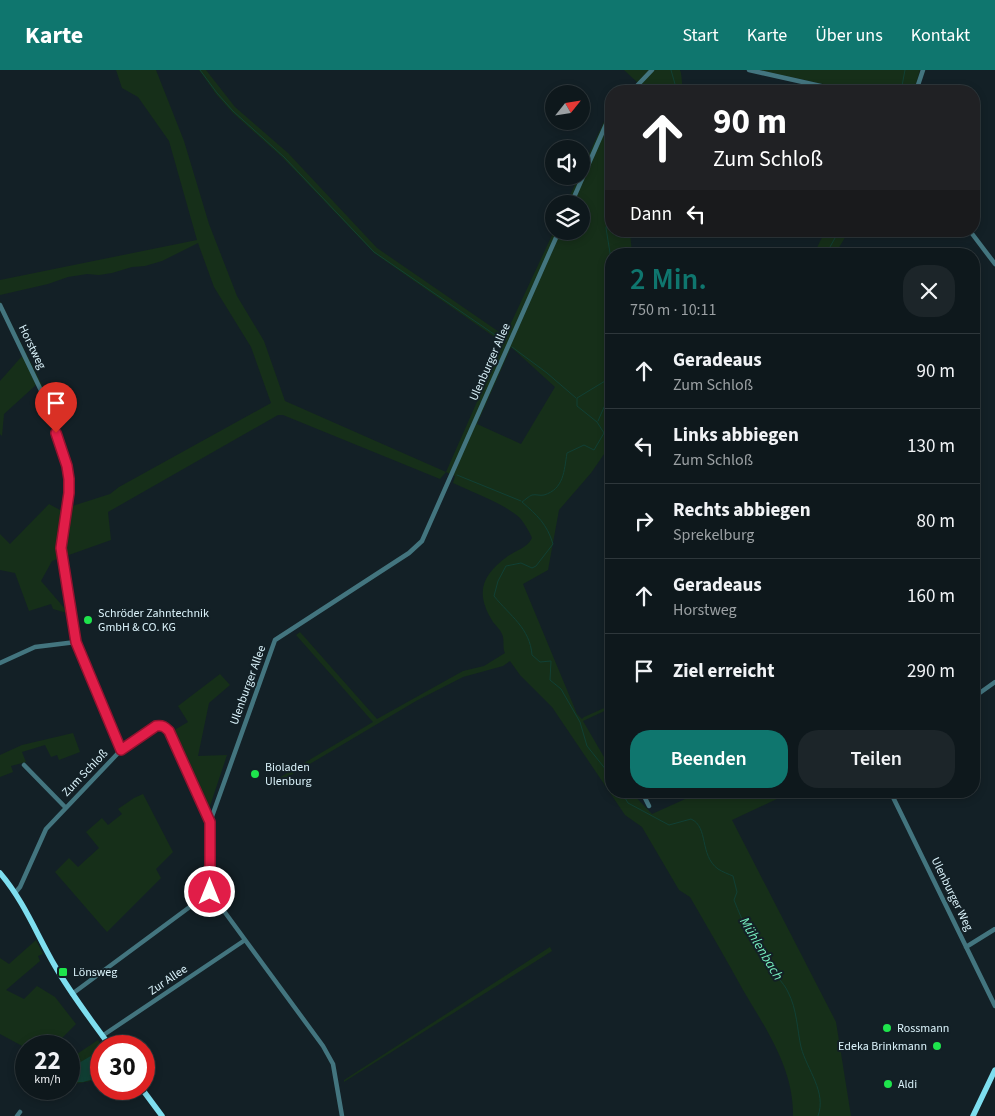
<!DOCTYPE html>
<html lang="de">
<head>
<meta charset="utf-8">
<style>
  :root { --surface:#0e181c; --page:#1c2529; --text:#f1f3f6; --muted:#9ba0a3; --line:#2e373b; --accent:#0f766e }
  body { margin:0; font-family:"Source Sans 3",sans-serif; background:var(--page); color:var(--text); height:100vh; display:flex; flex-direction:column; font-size:19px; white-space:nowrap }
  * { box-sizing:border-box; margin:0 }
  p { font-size:16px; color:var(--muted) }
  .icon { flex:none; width:28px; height:28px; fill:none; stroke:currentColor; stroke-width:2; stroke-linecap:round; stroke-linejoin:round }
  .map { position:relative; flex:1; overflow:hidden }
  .panel { position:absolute; left:605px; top:178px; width:375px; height:550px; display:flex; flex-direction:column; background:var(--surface); border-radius:20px; box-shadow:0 2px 8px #0003,0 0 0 1px var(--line) }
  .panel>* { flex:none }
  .hud { position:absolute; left:605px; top:15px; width:375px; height:152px; border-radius:20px; box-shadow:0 2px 8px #0003,0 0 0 1px var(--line); background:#202124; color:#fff; overflow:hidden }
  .needle { width:32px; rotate:60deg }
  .controls { position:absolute; left:545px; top:15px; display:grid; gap:10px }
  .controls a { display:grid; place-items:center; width:45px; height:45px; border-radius:50%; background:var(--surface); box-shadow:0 2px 8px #0003,0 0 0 1px var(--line); font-size:25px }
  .speed { position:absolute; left:15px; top:965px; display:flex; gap:10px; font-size:25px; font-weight:700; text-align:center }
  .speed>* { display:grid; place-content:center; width:65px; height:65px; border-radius:50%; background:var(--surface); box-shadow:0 2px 8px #0003,0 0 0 1px var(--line); line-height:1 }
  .speed small { font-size:12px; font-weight:400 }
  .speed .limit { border:8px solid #d22; background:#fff; color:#111 }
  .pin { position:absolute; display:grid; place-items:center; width:42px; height:42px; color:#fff; margin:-51px -21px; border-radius:50% 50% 50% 0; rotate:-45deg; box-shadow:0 0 5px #0007 }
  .pin .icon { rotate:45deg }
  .me { position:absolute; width:55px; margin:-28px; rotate:0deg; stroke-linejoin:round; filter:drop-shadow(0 0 4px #0008) }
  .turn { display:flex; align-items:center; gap:18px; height:105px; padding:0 25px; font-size:22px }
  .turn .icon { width:65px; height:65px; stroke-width:2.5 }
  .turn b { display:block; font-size:35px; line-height:42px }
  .then { display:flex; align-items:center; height:48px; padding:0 25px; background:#0003; gap:10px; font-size:19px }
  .round { display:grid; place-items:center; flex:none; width:52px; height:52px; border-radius:20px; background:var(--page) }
  .headline { display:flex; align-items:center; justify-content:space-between; height:85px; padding:0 25px }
  h1 { font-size:30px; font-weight:600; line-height:38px; color:var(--accent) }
  .button { display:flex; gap:10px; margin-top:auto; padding:10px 25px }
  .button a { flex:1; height:58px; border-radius:20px; background:var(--accent); color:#fff; font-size:20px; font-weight:600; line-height:58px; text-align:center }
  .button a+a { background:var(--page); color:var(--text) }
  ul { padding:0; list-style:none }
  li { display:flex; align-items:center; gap:15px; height:75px; padding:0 25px; border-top:1px solid var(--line) }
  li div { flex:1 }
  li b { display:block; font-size:19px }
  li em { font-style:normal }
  header { display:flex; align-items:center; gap:30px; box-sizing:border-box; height:70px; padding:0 25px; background:var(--accent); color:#fff }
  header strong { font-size:24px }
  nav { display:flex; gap:28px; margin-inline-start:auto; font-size:18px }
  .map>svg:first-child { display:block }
  .green { fill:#162f19; fill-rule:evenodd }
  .water { fill:#114035 }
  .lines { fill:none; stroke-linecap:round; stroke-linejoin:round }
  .stream { stroke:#114035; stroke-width:1 }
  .minor { stroke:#43757f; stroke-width:4.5 }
  .secondary { stroke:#7edeef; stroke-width:5.5 }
  .route-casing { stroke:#92132f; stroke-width:12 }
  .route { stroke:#e11d48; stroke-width:9 }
  .poi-dot { fill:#1ee44c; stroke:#132026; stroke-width:2 }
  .labels { text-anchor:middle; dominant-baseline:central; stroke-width:4; stroke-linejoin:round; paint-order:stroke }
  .street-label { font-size:12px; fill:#dbf3fb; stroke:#132026 }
  .poi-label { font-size:12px; fill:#dbf3fb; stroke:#132026; text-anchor:start }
  .water-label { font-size:14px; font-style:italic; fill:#76eebe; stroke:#132026 }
</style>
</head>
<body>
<header>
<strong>Karte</strong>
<nav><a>Start</a><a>Karte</a><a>Über uns</a><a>Kontakt</a></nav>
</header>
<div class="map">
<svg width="995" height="1046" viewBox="0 0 995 1046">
  <rect width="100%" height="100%" fill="#132026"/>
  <path class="green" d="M 116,0 L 156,0 L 184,71 L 209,154 L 237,226 L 264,271 L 285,331 L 446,402 L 503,273 L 374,183 L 283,88 L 232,42 L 216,24 L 199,0 L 206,0 L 235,37 L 288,83 L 377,178 L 505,266 L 554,161 L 581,161 L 581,134 L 566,134 L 579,106 L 581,106 L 581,101 L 608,43 L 611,40 L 611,161 L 630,161 L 632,184 L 611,184 L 611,374 L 591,403 L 559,440 L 548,500 L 523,514 L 577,644 L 582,649 L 584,647 L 611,635 L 611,638 L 583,651 L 604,687 L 611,693 L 611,721 L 630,721 L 652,744 L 703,721 L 794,721 L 732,750 L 836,952 L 851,1046 L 793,1046 C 794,999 766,959 743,920 C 726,889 708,858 690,827 L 679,820 L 642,757 L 625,745 L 552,637 L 520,605 L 510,591 L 503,596 L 463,607 L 416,631 L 276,714 L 274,711 L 373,652 L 296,565 L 300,562 L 377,649 L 463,601 L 484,596 L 505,583 C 502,577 505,571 502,564 C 500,559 496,556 493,552 C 475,523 481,506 508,486 C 517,480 527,478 532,468 C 529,461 525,454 520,448 C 505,434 472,422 453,413 L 455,406 L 446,402 L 440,409 L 283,345 L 278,345 L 108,442 L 111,470 L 52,491 L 41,511 L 66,540 L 67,543 L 53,539 L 51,534 L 29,541 L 15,503 L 0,500 L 0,464 L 10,474 L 49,434 L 60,440 L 110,424 L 119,417 L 271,333 L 251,277 L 214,217 L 198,173 L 162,191 L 145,196 L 132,197 L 112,203 L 99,205 L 87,204 L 68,207 L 48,214 L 0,225 L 0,210 L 197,170 L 169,71 L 138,27 L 122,18 ZM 511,277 L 555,317 L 521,374 L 477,354 Z
    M 624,0 L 680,0 L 681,3 L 683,21 L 630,21 L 638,13 Z
    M 759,0 L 920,0 L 914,21 L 855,21 Z
    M 825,161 L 849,161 L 835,184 L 814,184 Z
    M 0,231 L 45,321 L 55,349 L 50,347 L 37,314 L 4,344 L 2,366 L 0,364 L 0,311 L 23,285 L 0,240 Z
    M 220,604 L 230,615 L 209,633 L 198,686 L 227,685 L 208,742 L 171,662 L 188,652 L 178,636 Z
    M 73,663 L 80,682 L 59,690 L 57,685 L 51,687 L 45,675 L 22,682 L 26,692 L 11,696 L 13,702 L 0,707 L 0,685 L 22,675 Z
    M 143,724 L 173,782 L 156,799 L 161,808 L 107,862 L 55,802 L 69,788 L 78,797 L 99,778 L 86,762 L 102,748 L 108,755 L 122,744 L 118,739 L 134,728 Z
    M 36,870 L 43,884 L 38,886 L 40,891 L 6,920 L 24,929 L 37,916 L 55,927 L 76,954 L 61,969 L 66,976 L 26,976 L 26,978 L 0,964 L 0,888 L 9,894 Z
    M 550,877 L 552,881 L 344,1012 L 344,1010 Z
    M 98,970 L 102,976 L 101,1009 L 69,1015 L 69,979 L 74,986 Z"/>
  <path class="water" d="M 99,981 L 101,982 L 101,1007 L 83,1012 L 69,1012 L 69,999 Z"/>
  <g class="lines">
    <path class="stream" d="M 200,0 L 217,23 L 233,41 L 284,87 L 374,182 L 504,271
      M 671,0 L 677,21
      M 901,21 L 905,0
      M 611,98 L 610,104 L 611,107
      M 611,138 L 606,158 L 611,189 L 605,197 L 607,211 L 611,219 L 607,243 L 611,251
      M 826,184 L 839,161
      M 611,266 L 610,308 L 577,328 L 577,336 L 597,352 L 604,363 L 594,380 L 584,375 L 567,383 C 564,401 564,419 544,425 C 540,426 536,424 532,425 C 529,426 525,430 522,432 C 537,445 547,454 553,474 L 536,496 L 532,498 L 521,493 L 506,496 L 498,511 L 494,526 C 510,546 530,558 532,585 L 540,592 L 551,591 L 550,610 L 561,619 L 580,652 L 587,676 L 611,706
      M 512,277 L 547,303 L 576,328
      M 598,351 L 605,335 L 611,333
      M 457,405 L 521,431
      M 621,721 L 628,733 L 669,755 L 691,749 C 709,757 699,785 718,799 C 723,802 728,804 733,806 L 737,822 L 734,830 C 743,853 753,874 767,894 C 773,904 783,911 788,922 C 797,939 797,959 801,977 C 807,1000 827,1022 818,1046"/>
    <path class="minor" d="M 749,0 L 843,21
      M 632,21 L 652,0
      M 916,21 L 923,0
      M 571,134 L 611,43
      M 970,161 L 995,194
      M 0,235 L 48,335 L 67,396 L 69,423 L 61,478 L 71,547 L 76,572 L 121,680
      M 0,593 L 35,577 L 76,572
      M 974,627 L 995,612
      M 24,695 L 66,738
      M 648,721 L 645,728 L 649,736
      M 890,721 L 995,936
      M 15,823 L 20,817 L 46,759 L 121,680 L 156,656 L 161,655 L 169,661 L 210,752
      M 966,877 L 995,859
      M 72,924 L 210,822
      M 102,966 L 245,870
      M 17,1046 L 20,1042
      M 342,1046 L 333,994 L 323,976 L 210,822 L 210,752 L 275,570 L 409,483 L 422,471 L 559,161"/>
    <path class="secondary" d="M 0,803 C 24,831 37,865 55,896 C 71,924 91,950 110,976
      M 142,1019 L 162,1046
      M 973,1046 L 995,1000"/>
  </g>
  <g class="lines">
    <g class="route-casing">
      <path id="route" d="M 56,363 L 67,396 L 69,409 L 69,423 L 61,478 L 76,572 L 121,680 L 156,656 C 163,655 165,657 169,661 L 210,752 L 210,822"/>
    </g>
    <use href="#route" class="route"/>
  </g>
  <g class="poi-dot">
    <circle cx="88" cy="550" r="5"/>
    <circle cx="255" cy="704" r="5"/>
    <rect x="58" y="897" width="10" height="10" rx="2.5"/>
    <circle cx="887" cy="958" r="5"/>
    <circle cx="937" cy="976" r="5"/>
    <circle cx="888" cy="1014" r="5"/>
  </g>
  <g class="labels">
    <g class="street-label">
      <text transform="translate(32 277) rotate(64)">Horstweg</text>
      <text transform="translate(490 292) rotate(-66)">Ulenburger Allee</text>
      <text transform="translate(248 615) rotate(-70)">Ulenburger Allee</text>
      <text transform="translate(85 703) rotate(-46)">Zum Schloß</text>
      <text transform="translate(952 824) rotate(64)">Ulenburger Weg</text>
      <text transform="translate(168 910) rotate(-34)">Zur Allee</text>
    </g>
    <g class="poi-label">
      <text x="98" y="543">Schröder Zahntechnik<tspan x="98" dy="14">GmbH &amp; CO. KG</tspan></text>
      <text x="265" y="697">Bioladen<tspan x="265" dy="14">Ulenburg</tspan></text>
      <text x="73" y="902">Lönsweg</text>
      <text x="897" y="958">Rossmann</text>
      <text x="927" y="976" text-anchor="end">Edeka Brinkmann</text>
      <text x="898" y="1014">Aldi</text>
    </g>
    <g class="water-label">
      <text transform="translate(761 879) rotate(59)">Mühlenbach</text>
    </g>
  </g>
</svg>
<div class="controls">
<a><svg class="needle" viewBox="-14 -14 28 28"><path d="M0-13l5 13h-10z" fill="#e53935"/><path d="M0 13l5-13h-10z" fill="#9ba0a3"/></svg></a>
<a><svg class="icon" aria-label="sound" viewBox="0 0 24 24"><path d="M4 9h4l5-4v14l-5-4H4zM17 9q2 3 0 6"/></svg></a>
<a><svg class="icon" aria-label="layers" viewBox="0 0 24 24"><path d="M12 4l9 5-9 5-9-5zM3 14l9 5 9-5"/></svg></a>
</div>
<div class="speed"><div>22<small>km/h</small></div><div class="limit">30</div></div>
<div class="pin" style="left:56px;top:363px;background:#d93025"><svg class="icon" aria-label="arrive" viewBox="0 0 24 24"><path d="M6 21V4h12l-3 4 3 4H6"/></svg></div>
<svg class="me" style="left:210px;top:822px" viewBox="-20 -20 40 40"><circle r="17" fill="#e11d48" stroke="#fff" stroke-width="3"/><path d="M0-11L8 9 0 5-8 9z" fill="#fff"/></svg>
<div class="hud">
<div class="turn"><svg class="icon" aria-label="ahead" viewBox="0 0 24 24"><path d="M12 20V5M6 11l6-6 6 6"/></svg><div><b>90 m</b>Zum Schloß</div></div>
<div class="then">Dann<svg class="icon" aria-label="left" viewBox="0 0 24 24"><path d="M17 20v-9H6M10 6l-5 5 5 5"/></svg></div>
</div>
<section class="panel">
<div class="headline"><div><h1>2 Min.</h1><p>750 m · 10:11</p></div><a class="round"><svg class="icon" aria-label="close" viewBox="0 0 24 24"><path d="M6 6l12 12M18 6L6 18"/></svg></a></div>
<ul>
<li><svg class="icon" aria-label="ahead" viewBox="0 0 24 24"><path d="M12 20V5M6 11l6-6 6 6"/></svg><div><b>Geradeaus</b><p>Zum Schloß</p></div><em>90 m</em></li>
<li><svg class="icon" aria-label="left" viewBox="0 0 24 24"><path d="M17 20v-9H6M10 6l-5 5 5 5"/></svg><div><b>Links abbiegen</b><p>Zum Schloß</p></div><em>130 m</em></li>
<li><svg class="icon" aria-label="right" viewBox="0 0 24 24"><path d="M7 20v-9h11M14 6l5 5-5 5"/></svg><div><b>Rechts abbiegen</b><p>Sprekelburg</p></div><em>80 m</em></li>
<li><svg class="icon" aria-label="ahead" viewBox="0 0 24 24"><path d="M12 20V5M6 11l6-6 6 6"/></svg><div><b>Geradeaus</b><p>Horstweg</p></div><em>160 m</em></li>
<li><svg class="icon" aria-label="arrive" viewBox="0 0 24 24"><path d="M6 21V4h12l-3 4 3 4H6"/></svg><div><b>Ziel erreicht</b></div><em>290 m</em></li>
</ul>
<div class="button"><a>Beenden</a><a>Teilen</a></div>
</section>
</div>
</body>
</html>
